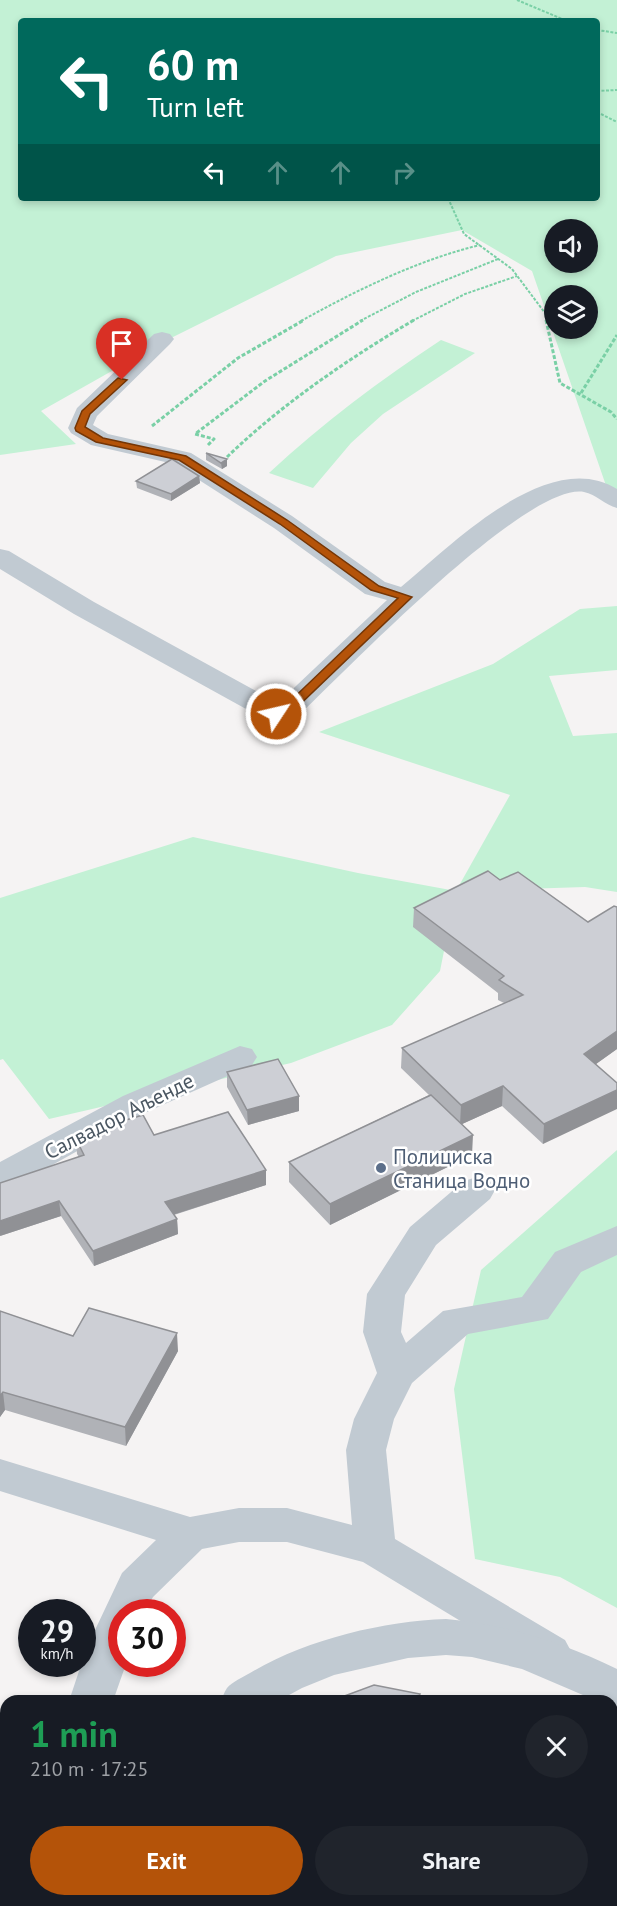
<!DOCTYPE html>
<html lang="en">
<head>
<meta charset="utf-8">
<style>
  :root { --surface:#171b24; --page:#20242c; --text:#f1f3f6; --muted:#9ea1a6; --accent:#b45309 }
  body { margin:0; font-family:"PT Sans",sans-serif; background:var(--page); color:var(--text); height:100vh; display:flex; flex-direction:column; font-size:22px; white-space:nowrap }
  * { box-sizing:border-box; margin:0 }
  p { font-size:20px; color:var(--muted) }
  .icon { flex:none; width:33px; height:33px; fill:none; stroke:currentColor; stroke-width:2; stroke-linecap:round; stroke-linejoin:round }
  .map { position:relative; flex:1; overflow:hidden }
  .drawer { position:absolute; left:0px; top:1695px; width:618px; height:212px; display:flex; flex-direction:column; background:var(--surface); border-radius:18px 18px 0 0; box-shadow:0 3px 9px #0003 }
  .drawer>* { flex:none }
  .guide { position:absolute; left:18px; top:18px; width:582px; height:183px; border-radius:6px; box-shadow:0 3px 9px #0003; background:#00695c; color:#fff; overflow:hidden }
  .tools { position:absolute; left:544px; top:219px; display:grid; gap:12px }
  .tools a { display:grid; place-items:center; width:54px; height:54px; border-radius:50%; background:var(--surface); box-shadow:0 3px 9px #0003; font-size:30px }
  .speed { position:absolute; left:18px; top:1599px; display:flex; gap:12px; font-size:30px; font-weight:700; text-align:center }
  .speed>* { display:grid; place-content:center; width:78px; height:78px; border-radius:50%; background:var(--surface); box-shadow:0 3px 9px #0003; line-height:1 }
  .speed small { font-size:15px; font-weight:400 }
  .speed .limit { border:9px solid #d22; background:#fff; color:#111 }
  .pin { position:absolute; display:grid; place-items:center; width:51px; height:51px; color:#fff; margin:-62px -26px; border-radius:50% 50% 50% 0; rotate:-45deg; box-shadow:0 0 6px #0007 }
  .pin .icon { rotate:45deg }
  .me { position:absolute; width:66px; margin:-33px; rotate:55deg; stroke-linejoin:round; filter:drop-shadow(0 0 4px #0008) }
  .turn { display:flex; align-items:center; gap:21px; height:126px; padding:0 30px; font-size:27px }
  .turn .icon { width:78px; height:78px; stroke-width:2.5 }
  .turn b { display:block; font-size:42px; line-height:51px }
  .lanes { display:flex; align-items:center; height:57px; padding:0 30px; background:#0003; justify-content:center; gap:30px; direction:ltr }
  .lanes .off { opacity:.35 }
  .round { display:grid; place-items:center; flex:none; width:63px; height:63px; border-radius:32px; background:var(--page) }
  .head { display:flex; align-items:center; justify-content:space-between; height:102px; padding:0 30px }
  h1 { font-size:36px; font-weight:700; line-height:45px; color:#1e9e55 }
  .cta { display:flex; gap:12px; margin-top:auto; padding:12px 30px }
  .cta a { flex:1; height:69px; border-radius:36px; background:var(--accent); color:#fff; font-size:24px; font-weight:700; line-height:69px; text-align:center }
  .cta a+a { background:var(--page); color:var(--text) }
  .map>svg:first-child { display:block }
  .green { fill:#c3f1d5; fill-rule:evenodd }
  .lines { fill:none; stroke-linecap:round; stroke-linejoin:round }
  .path-far1 { stroke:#7ad0a6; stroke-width:2; stroke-dasharray:3 1.5; stroke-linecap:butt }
  .path { stroke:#7ad0a6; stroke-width:3; stroke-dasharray:4 2; stroke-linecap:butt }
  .minor { fill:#c1cad2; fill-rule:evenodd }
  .tertiary { fill:#c1cad2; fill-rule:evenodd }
  .wall { fill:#b0b2b7 }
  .shaded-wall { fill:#909195 }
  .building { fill:#cdcfd5; stroke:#909195; stroke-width:1.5 }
  .route { fill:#b45309; stroke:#753606; stroke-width:1.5 }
  .service-dot { fill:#5c6f8a; stroke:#fff; stroke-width:2 }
  .labels { text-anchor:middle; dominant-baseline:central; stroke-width:5; stroke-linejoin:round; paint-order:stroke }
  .street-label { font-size:21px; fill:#4a5661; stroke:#fff }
  .service-label { font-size:21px; fill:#4e5e75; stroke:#fff; text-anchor:start }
</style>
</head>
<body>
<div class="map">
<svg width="617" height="1906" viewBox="0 0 617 1906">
  <rect width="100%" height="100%" fill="#f5f3f3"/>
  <path class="green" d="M 0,0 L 617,0 L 617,508 L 612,503 L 532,271 L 462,230 L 336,256 L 165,341 L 41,411 L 76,444 L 0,455 ZM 21,21 L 597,21 L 597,198 L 21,198 ZM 555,230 L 588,230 L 588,262 L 555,262 ZM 555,296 L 588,296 L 588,328 L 555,328 Z
    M 441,340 L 475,353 L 383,414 L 351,443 L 313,488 L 269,473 C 323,423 380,380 441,340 Z
    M 617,606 L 617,670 L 549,676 L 573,736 L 617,733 L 617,892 L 585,887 L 456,891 L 440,971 L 392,1025 L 291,1063 L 49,1119 L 3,1059 L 0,1060 L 0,898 L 193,837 L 358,873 L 456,891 L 510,795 L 319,732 L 493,664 L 580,609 Z
    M 617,1150 L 617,1608 L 560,1577 L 475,1559 L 454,1389 L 481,1270 Z"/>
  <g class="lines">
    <path class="path-far1" d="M 517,0 L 567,21
      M 597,30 L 617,33
      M 597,91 L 617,90
      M 597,112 L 617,122
      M 448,198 L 464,234 L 512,269 L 545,313 L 547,321
      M 301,321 C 357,290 418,260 480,245
      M 360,321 L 416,292 L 498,259
      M 412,321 L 465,294 L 517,276"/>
    <path class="path" d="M 546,320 L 560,383 L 611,412 L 617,419
      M 581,393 L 617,335
      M 152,426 L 238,358 L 304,320
      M 208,445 L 214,439 L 195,434 L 265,381 L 363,320
      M 227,457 C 282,404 348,359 414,320"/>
    <path class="minor" d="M 162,332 L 170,334 L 174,339 L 170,344 L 97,416 L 93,425 L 108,434 L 191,453 L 292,516 L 385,582 L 401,587 C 452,545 548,446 617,489 L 617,508 C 605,505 596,494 584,492 C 526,482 344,673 298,716 L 276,723 L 266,720 L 74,614 L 0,569 L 0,549 L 9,551 L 94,602 L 278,703 L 387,600 L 365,594 L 274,528 L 174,464 L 91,445 L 71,433 L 68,428 L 77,408 L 154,334 Z
      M 240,1046 L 252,1049 L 257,1057 L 252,1065 L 147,1112 L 13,1187 L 0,1191 L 0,1162 L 123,1096 Z
      M 477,1177 L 490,1181 L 495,1190 L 490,1199 L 436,1245 L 405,1295 L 401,1332 L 406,1343 L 443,1311 L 522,1297 L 555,1252 L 617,1226 L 617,1255 L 581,1272 L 548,1319 L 468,1334 L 412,1383 L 394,1419 L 386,1450 L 395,1539 L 565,1640 L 572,1653 L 565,1666 L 550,1671 L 535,1666 L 363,1562 L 287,1542 L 239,1542 L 202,1549 L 153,1597 L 145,1612 L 122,1612 L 122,1664 L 126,1664 L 113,1701 L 69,1701 L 87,1647 L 122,1573 L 156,1540 L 0,1491 L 0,1459 L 190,1517 L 239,1508 L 287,1508 L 352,1525 L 346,1450 L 354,1419 L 377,1373 L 363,1332 L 367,1294 L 410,1227 L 464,1181 Z
      M 617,1783 L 617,1829 L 612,1830 L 612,1785 Z
      M 6,1844 L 6,1893 L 0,1895 L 0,1846 Z
      M 530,1900 L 578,1900 L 575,1906 L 527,1906 Z"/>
    <path class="tertiary" d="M 446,1619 C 506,1624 563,1643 617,1669 L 617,1709 L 612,1707 L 612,1701 L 597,1701 L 522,1669 L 472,1657 L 446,1655 L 408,1658 L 334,1675 L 302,1688 L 278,1701 L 221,1701 C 223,1697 224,1692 227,1688 C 232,1682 243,1677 250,1673 C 305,1640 383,1621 446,1619 Z
      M 22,1900 L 71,1900 L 68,1906 L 19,1906 Z"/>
  </g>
  <path class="wall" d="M 206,453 L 227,459 L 227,466 L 222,469 L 206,460 Z
    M 199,476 L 200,483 L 171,501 L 137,488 L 136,481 Z
    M 414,908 L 617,1049 L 596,1064 L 543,1144 L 502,1106 L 462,1124 L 472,1155 L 330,1225 L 289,1182 L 289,1162 L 429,1095 L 401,1068 L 402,1048 L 504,1003 L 498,1000 L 498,993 L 413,927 Z
    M 227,1072 L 299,1111 L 248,1125 L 227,1087 Z
    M 154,1135 L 266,1185 L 174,1215 L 177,1219 L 178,1234 L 94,1266 L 61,1216 L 0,1236 L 79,1157 L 77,1154 L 76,1139 Z
    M 0,1311 L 73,1336 L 178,1351 L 126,1446 L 5,1410 L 0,1417 Z
    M 204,1900 L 337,1900 L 329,1906 L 212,1906 Z"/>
  <path class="shaded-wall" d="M 227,459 L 227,466 L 222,469 L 221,463 Z
    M 199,476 L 200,483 L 171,501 L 171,494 Z
    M 617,1031 L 617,1049 L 582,1074 L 584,1054 Z
    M 503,1086 L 502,1106 L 460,1125 L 461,1105 Z
    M 617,1090 L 617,1109 L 543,1144 L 544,1124 Z
    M 299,1096 L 299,1111 L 248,1125 L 247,1110 Z
    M 473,1135 L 472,1155 L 330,1225 L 330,1204 Z
    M 266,1170 L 266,1185 L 166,1217 L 165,1202 Z
    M 59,1201 L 61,1216 L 0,1236 L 0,1221 Z
    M 177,1219 L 178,1234 L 94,1266 L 93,1251 Z
    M 177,1333 L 178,1351 L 126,1446 L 125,1427 Z
    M 3,1392 L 5,1410 L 0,1417 L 0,1396 Z
    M 302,1900 L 337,1900 L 329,1906 L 295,1906 Z"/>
  <path class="building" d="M 206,453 L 227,459 L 221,463 Z
    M 172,459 L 199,476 L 171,494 L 136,481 Z
    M 488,871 L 500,880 L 518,872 L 588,922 L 614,906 L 617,907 L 617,1031 L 584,1054 L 617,1083 L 617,1090 L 544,1124 L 503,1086 L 461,1105 L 402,1048 L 523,995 L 499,980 L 504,976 L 414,908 Z
    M 278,1059 L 299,1096 L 247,1110 L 227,1072 Z
    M 431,1095 L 473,1135 L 330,1204 L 289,1162 Z
    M 228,1112 L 266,1170 L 165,1202 L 177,1219 L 93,1251 L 59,1201 L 0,1221 L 0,1183 L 84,1155 L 76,1139 L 92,1130 L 143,1115 L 154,1135 Z
    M 89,1308 L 177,1333 L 125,1427 L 3,1392 L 0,1396 L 0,1311 L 73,1336 Z
    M 374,1685 L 420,1694 L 416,1701 L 331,1701 Z
    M 232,1900 L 302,1900 L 295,1906 L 239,1906 Z"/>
  <path class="route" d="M 118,378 L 127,380 L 90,414 L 85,427 L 103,438 L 186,456 L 287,520 L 379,586 L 412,597 L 292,712 L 276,718 L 270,714 L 284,707 L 398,598 L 371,590 L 280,524 L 179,460 L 96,442 L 76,431 L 75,428 L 82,411 Z"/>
  <circle class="service-dot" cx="381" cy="1168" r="6"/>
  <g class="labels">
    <g class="street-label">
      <text transform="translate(119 1116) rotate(-27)">Салвадор Аљенде</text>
    </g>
    <g class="service-label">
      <text x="393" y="1156">Полициска<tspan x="393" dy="24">Станица Водно</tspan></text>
    </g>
  </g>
</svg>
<div class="tools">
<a><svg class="icon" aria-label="sound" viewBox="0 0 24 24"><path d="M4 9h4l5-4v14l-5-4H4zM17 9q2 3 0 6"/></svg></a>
<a><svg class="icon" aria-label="layers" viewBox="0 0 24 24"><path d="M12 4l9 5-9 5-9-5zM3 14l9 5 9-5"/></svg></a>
</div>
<div class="speed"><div>29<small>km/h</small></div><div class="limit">30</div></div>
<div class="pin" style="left:122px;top:380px;background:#d93025"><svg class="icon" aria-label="arrive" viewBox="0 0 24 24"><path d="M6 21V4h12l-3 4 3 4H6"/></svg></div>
<svg class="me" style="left:276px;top:714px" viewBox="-20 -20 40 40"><circle r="17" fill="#b45309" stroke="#fff" stroke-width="3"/><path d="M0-11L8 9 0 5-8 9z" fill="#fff"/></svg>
<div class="guide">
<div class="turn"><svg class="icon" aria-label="left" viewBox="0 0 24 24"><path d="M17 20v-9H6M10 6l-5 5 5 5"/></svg><div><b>60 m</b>Turn left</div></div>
<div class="lanes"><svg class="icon" aria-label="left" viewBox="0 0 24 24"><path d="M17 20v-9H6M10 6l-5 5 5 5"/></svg><svg class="icon off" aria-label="ahead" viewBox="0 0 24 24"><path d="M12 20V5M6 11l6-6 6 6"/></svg><svg class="icon off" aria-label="ahead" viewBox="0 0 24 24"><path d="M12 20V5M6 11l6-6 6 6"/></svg><svg class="icon off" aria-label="right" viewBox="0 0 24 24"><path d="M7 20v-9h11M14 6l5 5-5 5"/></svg></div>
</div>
<section class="drawer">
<div class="head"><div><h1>1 min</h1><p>210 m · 17:25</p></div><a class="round"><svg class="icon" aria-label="close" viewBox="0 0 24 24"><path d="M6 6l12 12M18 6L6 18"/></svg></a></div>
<div class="cta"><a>Exit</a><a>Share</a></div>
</section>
</div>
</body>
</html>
